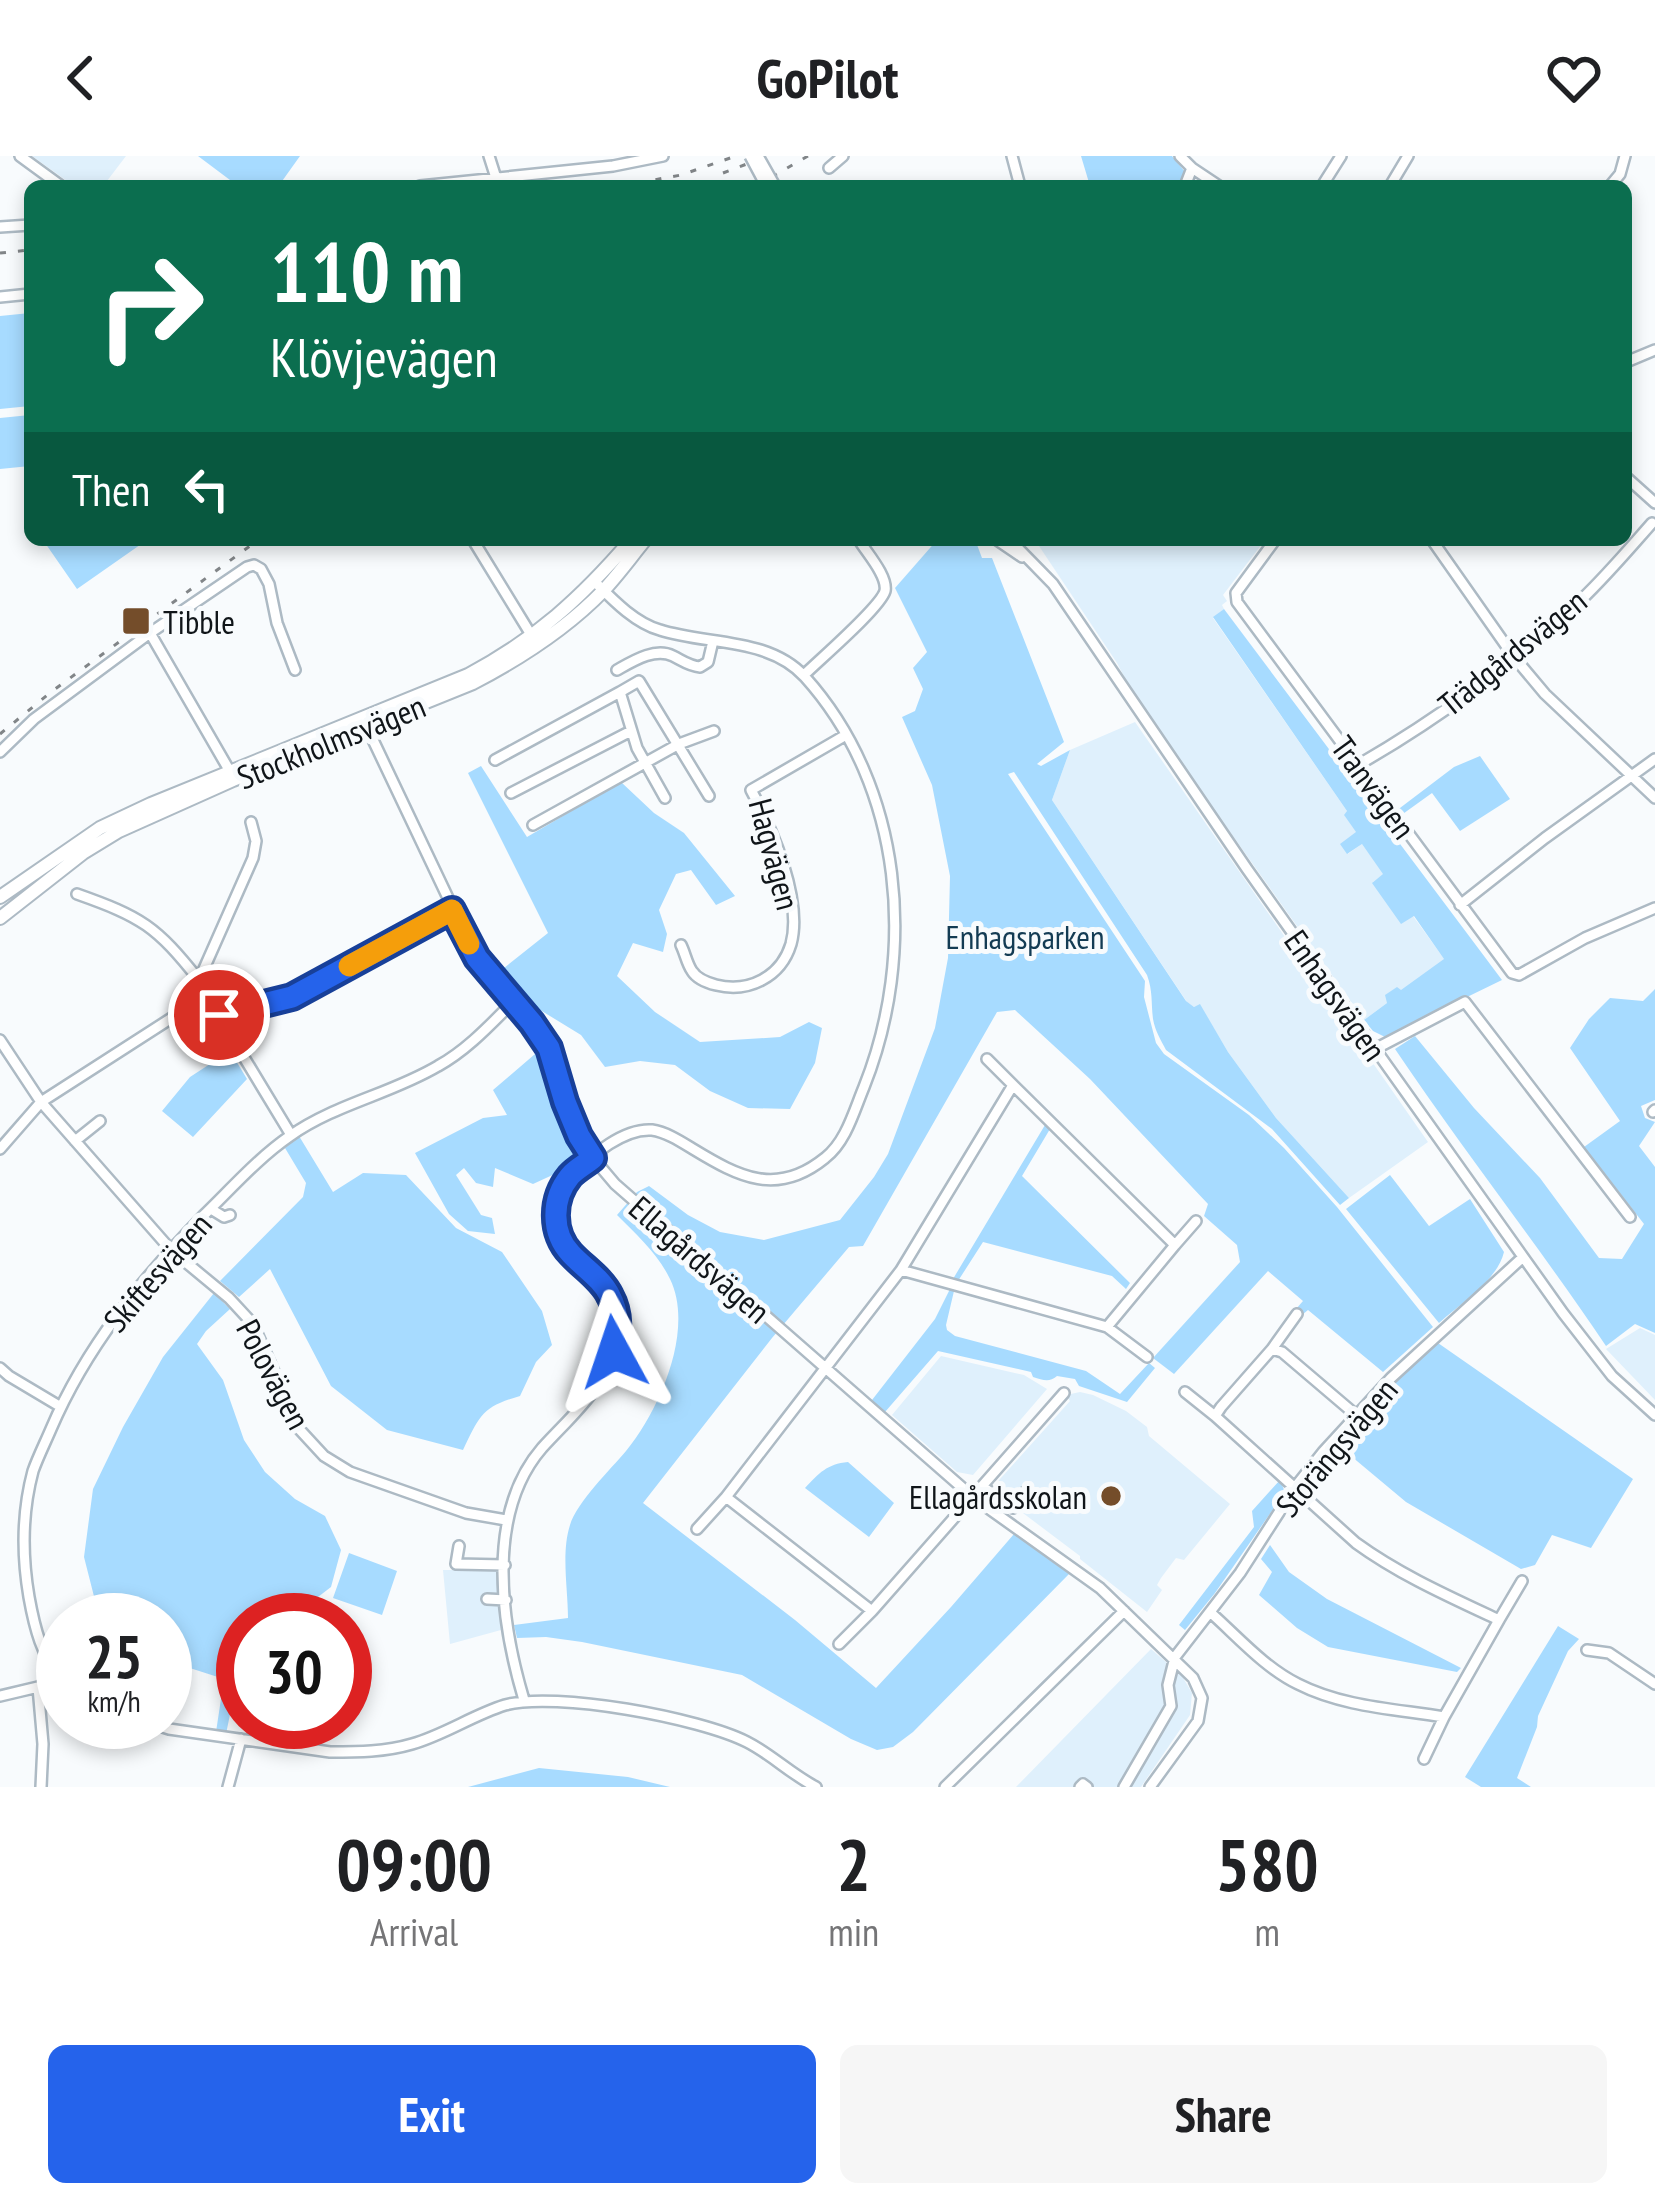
<!DOCTYPE html>
<html lang="en">
<head>
<meta charset="utf-8">
<style>
  :root { --surface:#fff; --page:#f6f6f6; --text:#202124; --muted:#757577; --accent:#2563eb }
  body { margin:0; font-family:"PT Sans Narrow",sans-serif; background:var(--page); color:var(--text); height:100vh; display:flex; flex-direction:column; font-size:45px; white-space:nowrap }
  * { box-sizing:border-box; margin:0 }
  p { font-size:39px; color:var(--muted) }
  .icon { flex:none; width:66px; height:66px; fill:none; stroke:currentColor; stroke-width:2; stroke-linecap:round; stroke-linejoin:round }
  .map { position:relative; height:1631px; overflow:hidden }
  .details { display:flex; flex-direction:column; background:var(--surface); flex:1 }
  .details>* { flex:none }
  .banner { position:absolute; left:24px; top:24px; width:1608px; height:366px; border-radius:18px; box-shadow:0 6px 18px #0003; background:#0b6e4f; color:#fff; overflow:hidden }
  .speed { position:absolute; left:36px; top:1437px; display:flex; gap:24px; font-size:60px; font-weight:700; text-align:center }
  .speed>* { display:grid; place-content:center; width:156px; height:156px; border-radius:50%; background:var(--surface); box-shadow:0 6px 18px #0003; line-height:1 }
  .speed small { font-size:30px; font-weight:400 }
  .speed .limit { border:18px solid #d22; background:#fff; color:#111 }
  .pin { position:absolute; display:grid; place-items:center; width:102px; height:102px; color:#fff; margin:-51px; border:6px solid #fff; border-radius:50%; box-shadow:0 3px 12px #0007 }
  .me { position:absolute; width:132px; margin:-66px; rotate:355deg; stroke-linejoin:round; filter:drop-shadow(0 0 9px #0008) }
  .turn { display:flex; align-items:center; gap:42px; height:252px; padding:0 48px; font-size:54px }
  .turn .icon { width:156px; height:156px; stroke-width:2.5 }
  .turn b { display:block; font-size:84px; line-height:102px }
  .then { display:flex; align-items:center; height:114px; padding:0 48px; background:#0003; gap:24px; font-size:45px }
  .eta { display:flex; justify-content:space-evenly; align-items:center; height:204px; text-align:center }
  .eta b { font-size:72px; font-weight:700; line-height:84px }
  .primary-button { display:flex; gap:24px; margin-top:auto; padding:24px 48px }
  .primary-button a { flex:1; height:138px; border-radius:18px; background:var(--accent); color:#fff; font-size:48px; font-weight:700; line-height:138px; text-align:center }
  .primary-button a+a { background:var(--page); color:var(--text) }
  header { display:flex; justify-content:space-between; align-items:center; height:156px; padding:0 48px; background:var(--surface); font-size:54px; font-weight:700 }
  .map>svg:first-child { display:block }
  .built { fill:#dff0fc }
  .green { fill:#a7dbff }
  .lines { fill:none; stroke-linecap:round; stroke-linejoin:round }
  .minor-casing { stroke:#adbac4; stroke-width:14 }
  .major-casing { stroke:#adbac4; stroke-width:16 }
  .minor { stroke:#fff; stroke-width:9 }
  .major { stroke:#fff; stroke-width:12 }
  .rail { stroke:#818588; stroke-width:3; stroke-dasharray:6 12; stroke-linecap:butt }
  .minor-bridge-casing { stroke:#adbac4; stroke-width:14; stroke-linecap:butt }
  .minor-bridge { stroke:#fff; stroke-width:9 }
  .route-casing { stroke:#184099; stroke-width:30 }
  .route { stroke:#2563eb; stroke-width:21 }
  .slow { stroke:#f59e0b; stroke-width:21 }
  .poi-dot { fill:#744d2a; stroke:#f8fbfd; stroke-width:4.5 }
  .labels { text-anchor:middle; dominant-baseline:central; stroke-width:10; stroke-linejoin:round; paint-order:stroke }
  .poi-label { font-size:33px; fill:#101519; stroke:#f8fbfd; text-anchor:start }
  .street-label { font-size:33px; fill:#101519; stroke:#f8fbfd }
  .park-label { font-size:33px; fill:#143c54; stroke:#f8fbfd }
</style>
</head>
<body>
<header><svg class="icon" aria-label="back" viewBox="0 0 24 24"><path d="M15 5l-7 7 7 7"/></svg>GoPilot<svg class="icon" aria-label="heart" viewBox="0 0 24 24"><path d="M12 20l-8-8c-3-5 5-10 8-4 3-6 11-1 8 4z"/></svg></header>
<div class="map">
<svg width="1655" height="1631" viewBox="0 0 1655 1631">
  <rect width="100%" height="100%" fill="#f8fbfd"/>
  <path class="built" d="M 32,0 L 126,0 L 107,25 L 97,30 L 74,30 Z
    M 1035,384 L 1265,384 L 1223,439 L 1227,445 L 1222,449 L 1224,453 L 1213,462 L 1347,655 L 1345,660 L 1357,677 L 1348,698 L 1362,688 L 1384,718 L 1373,726 L 1413,760 L 1445,804 L 1364,864 L 1138,547 L 1117,507 Z
    M 1135,566 L 1428,986 L 1349,1042 L 1276,962 L 1228,896 L 1200,849 L 1194,851 L 1187,846 L 1052,644 L 1070,594 Z
    M 1640,1172 L 1655,1179 L 1655,1244 L 1606,1193 Z
    M 941,1200 L 1024,1219 L 1047,1233 L 973,1319 L 957,1316 L 892,1259 Z
    M 1080,1236 L 1093,1239 L 1126,1255 L 1147,1271 L 1149,1280 L 1230,1348 L 1184,1404 L 1176,1402 L 1161,1422 L 1157,1429 L 1162,1434 L 1147,1456 L 1080,1403 L 1080,1400 L 991,1333 L 1070,1245 L 1066,1239 Z
    M 443,1414 L 497,1414 L 501,1474 L 450,1488 Z
    M 1151,1493 L 1182,1520 L 1192,1537 L 1190,1559 L 1141,1631 L 1016,1631 Z"/>
  <path class="green" d="M 198,0 L 300,0 L 280,28 L 238,30 Z
    M 1081,0 L 1172,0 L 1186,17 L 1182,24 L 1169,30 L 1090,30 Z
    M 30,157 L 30,250 L 0,253 L 0,160 Z
    M 30,259 L 30,310 L 0,313 L 0,262 Z
    M 43,384 L 147,384 L 77,433 Z
    M 937,384 L 976,386 L 982,402 L 992,402 L 1064,586 L 1037,608 L 1041,610 L 1070,594 L 1052,644 L 1186,845 L 1194,851 L 1200,848 L 1228,896 L 1276,962 L 1349,1042 L 1340,1049 L 1272,973 L 1166,894 C 1161,884 1155,875 1153,863 C 1151,847 1153,835 1147,819 L 1014,616 L 1008,618 L 1145,825 L 1144,841 L 1156,887 L 1164,898 L 1249,959 L 1284,992 L 1337,1051 L 1433,1171 L 1383,1216 L 1308,1154 L 1302,1159 L 1296,1153 L 1303,1145 L 1268,1115 L 1174,1218 L 1153,1202 L 1240,1106 L 1237,1089 L 1204,1060 L 1208,1048 L 1090,923 L 1015,854 L 997,856 L 863,1090 L 849,1091 L 772,1182 L 643,1347 L 795,1464 L 876,1532 L 951,1451 L 1014,1378 L 1069,1418 L 913,1576 L 893,1591 L 877,1594 L 851,1583 L 742,1519 L 582,1486 L 546,1481 L 517,1482 L 514,1469 L 568,1462 C 568,1433 561,1397 570,1369 C 577,1346 610,1314 626,1295 C 659,1255 695,1174 670,1123 C 658,1098 637,1079 617,1059 L 637,1036 L 649,1030 L 688,1059 L 720,1076 L 764,1084 L 840,1064 L 874,1021 L 888,998 L 935,872 L 948,802 L 950,720 L 932,629 L 902,561 L 915,555 L 923,533 L 913,512 L 927,496 L 895,432 Z
    M 1224,453 L 1502,824 L 1385,881 L 1373,875 L 1364,864 L 1387,847 L 1385,839 L 1397,831 L 1401,834 L 1444,803 L 1414,760 L 1401,768 L 1372,727 L 1383,718 L 1362,688 L 1347,698 L 1340,688 L 1356,676 L 1344,659 L 1347,655 L 1213,461 Z
    M 1480,600 L 1510,643 L 1460,675 L 1432,637 L 1400,660 L 1396,655 L 1454,611 Z
    M 481,610 L 527,681 L 621,626 L 654,657 L 684,677 L 735,740 L 716,749 L 691,714 L 676,718 L 659,754 L 667,778 L 663,796 L 633,787 L 617,820 L 655,856 L 700,886 L 780,881 L 809,866 L 822,872 L 815,907 L 790,953 L 748,952 L 710,935 L 675,909 L 640,905 L 605,911 L 581,879 L 532,849 L 499,816 L 548,777 L 468,617 Z
    M 1655,833 L 1655,944 L 1641,950 L 1645,962 L 1655,966 L 1639,990 L 1655,1011 L 1655,1177 L 1635,1168 L 1606,1190 C 1538,1089 1463,994 1395,893 L 1415,880 L 1474,952 L 1540,1022 L 1599,1102 L 1622,1103 L 1644,1068 L 1584,991 L 1620,965 L 1570,892 L 1589,863 L 1610,842 L 1643,845 Z
    M 542,892 L 549,912 L 552,953 L 575,989 L 570,1011 L 533,1028 L 495,1012 L 493,1031 L 476,1027 L 464,1012 L 456,1019 L 481,1059 L 492,1062 L 495,1078 L 468,1075 L 449,1058 L 415,997 L 483,962 L 507,959 L 493,934 Z
    M 230,895 L 247,923 L 193,981 L 162,955 L 190,921 Z
    M 1045,969 L 1050,973 L 1022,1020 L 1130,1127 L 1126,1133 L 1112,1120 L 983,1086 L 958,1125 L 953,1123 Z
    M 299,980 L 333,1036 L 363,1017 L 406,1019 L 456,1072 L 502,1096 L 542,1155 L 552,1189 L 536,1206 L 520,1240 C 482,1251 480,1259 463,1294 L 387,1274 L 331,1230 L 270,1113 L 239,1141 L 220,1125 L 303,1041 L 306,1027 L 285,992 Z
    M 1390,1019 L 1429,1070 L 1470,1043 L 1504,1096 C 1497,1125 1461,1147 1439,1167 L 1346,1053 Z
    M 950,1133 L 954,1135 L 946,1169 L 947,1174 L 955,1180 L 1086,1215 L 1120,1238 L 1149,1207 L 1155,1212 L 1127,1246 L 1079,1230 L 1075,1223 L 1057,1220 C 1049,1227 1043,1224 1033,1221 L 1031,1216 L 938,1195 L 885,1256 L 872,1244 L 935,1163 Z
    M 214,1137 L 230,1153 L 206,1175 L 197,1188 L 223,1224 L 244,1284 L 265,1316 L 295,1343 L 325,1360 L 341,1394 L 331,1431 L 288,1464 L 243,1464 L 243,1538 L 234,1539 L 226,1578 L 216,1576 L 224,1523 L 165,1504 L 165,1464 L 100,1464 L 84,1401 L 93,1333 L 123,1271 L 163,1201 Z
    M 1438,1187 L 1633,1323 L 1591,1392 L 1552,1379 L 1535,1409 L 1521,1413 L 1406,1346 L 1339,1290 L 1366,1254 Z
    M 848,1306 L 894,1347 L 869,1381 L 805,1332 C 819,1317 827,1308 848,1306 Z
    M 1280,1324 L 1285,1336 L 1215,1437 L 1185,1474 L 1179,1469 L 1254,1371 L 1252,1355 Z
    M 1270,1389 L 1289,1416 L 1327,1443 L 1461,1512 L 1457,1516 L 1328,1491 L 1297,1472 L 1259,1439 L 1272,1416 L 1261,1403 Z
    M 349,1397 L 397,1415 L 382,1459 L 333,1442 Z
    M 1558,1470 L 1579,1483 L 1568,1495 L 1538,1560 L 1537,1571 L 1517,1622 L 1531,1631 L 1481,1631 L 1465,1621 Z
    M 539,1612 L 628,1621 L 670,1631 L 468,1631 Z"/>
  <g class="lines">
    <g class="minor-casing">
      <path id="minor" d="M 20,0 L 61,30
        M 489,0 L 496,22
        M 1012,0 L 1020,30
        M 1180,0 L 1192,12 L 1219,30
        M 829,12 L 843,0
        M 420,30 L 613,10 L 663,0
        M 1185,30 L 1192,12
        M 1322,30 L 1341,0
        M 1390,30 L 1408,0
        M 1610,30 L 1620,18 L 1625,0
        M 0,71 L 30,69
        M 0,141 L 30,138
        M 1626,206 L 1655,194
        M 1626,321 L 1655,347
        M 473,384 L 533,482
        M 997,384 L 1022,401
        M 1010,384 L 1053,428 L 1247,713 L 1563,1157 L 1612,1220 L 1655,1259
        M 1275,384 L 1236,437 L 1237,446 L 1512,817 L 1519,819 L 1585,782 L 1655,752
        M 1432,384 L 1514,501 L 1545,538 L 1655,642
        M 150,477 L 232,619
        M 617,514 C 633,505 655,491 673,500 C 683,505 689,510 700,511 L 708,506 L 713,485
        M 804,519 C 819,504 880,452 885,435 C 888,420 866,396 859,384
        M 620,536 L 639,525 L 709,640
        M 364,565 L 477,803 L 543,882 L 555,908 L 565,946 L 579,980 L 593,1002 L 615,1028 L 974,1342 L 1100,1432 L 1193,1522 L 1202,1542 L 1198,1565 L 1150,1631
        M 0,596 L 34,563 L 150,477 L 247,411 L 254,409 L 261,413 L 269,428 L 277,467 L 295,514
        M 495,604 L 620,536 L 637,592 L 665,642
        M 1358,609 C 1433,566 1520,504 1582,443 C 1607,419 1629,393 1652,367
        M 511,637 L 631,575
        M 533,669 L 679,588 L 714,575
        M 77,738 C 142,761 156,770 199,824
        M 1460,749 L 1545,682 L 1655,603
        M 681,789 C 685,797 687,808 692,815 C 697,823 708,827 716,829 C 749,837 781,821 791,788 C 803,744 772,672 751,634 L 846,579
        M 198,845 L 219,859 L 292,841 L 452,754
        M 0,884 L 41,946 L 171,1094 L 229,1142 L 253,1168 L 300,1274 L 324,1300 L 350,1316 L 466,1357 L 506,1364
        M 1375,893 L 1465,846 L 1630,1061
        M 245,903 L 291,979
        M 987,903 L 1013,929
        M 1653,956 L 1655,954
        M 75,985 L 100,965
        M 0,993 L 41,946 L 198,845 L 199,824 L 253,702 L 256,685 L 251,666
        M 211,1053 L 224,1061 L 230,1059
        M 1175,1089 L 1196,1065
        M 901,1114 L 1013,929 L 1175,1089 L 1107,1171 L 901,1114 L 726,1341 L 872,1455 L 1064,1237
        M 1107,1171 L 1147,1201
        M 1272,1193 L 1297,1158
        M 0,1212 L 9,1220 L 61,1251
        M 1185,1236 L 1215,1260
        M 983,1331 L 1013,1352 L 1023,1337
        M 697,1373 L 726,1341
        M 459,1390 L 456,1408 L 505,1409
        M 487,1443 L 506,1444
        M 1211,1457 C 1238,1481 1265,1512 1298,1528 C 1343,1551 1396,1553 1444,1561 L 1499,1464 C 1450,1441 1400,1419 1356,1387 L 1215,1260 L 1221,1251 L 1272,1193 L 1282,1196 L 1356,1259
        M 1499,1464 L 1522,1425
        M 839,1488 L 872,1455
        M 1587,1494 L 1609,1497 L 1655,1528
        M 63,1524 C 42,1504 34,1469 29,1441 C 22,1400 22,1356 33,1315 C 38,1301 45,1287 51,1273 C 86,1191 141,1124 203,1060 C 231,1033 258,1002 290,980 C 335,948 391,938 438,910 C 467,894 490,869 514,845
        M 0,1540 L 38,1531
        M 524,1544 C 501,1467 485,1358 542,1292 C 573,1258 601,1237 615,1190 C 635,1121 543,1109 558,1049 C 561,1037 565,1025 574,1017 C 593,999 623,972 652,974 C 666,976 680,985 693,993 C 739,1021 777,1041 825,1002 C 846,986 854,955 864,931 C 917,798 904,631 805,521 C 769,481 706,489 660,474 C 635,467 613,444 595,426
        M 147,1566 L 169,1573 L 330,1596 C 358,1596 385,1596 412,1588 C 444,1579 473,1559 505,1549 C 555,1535 700,1562 747,1586 C 771,1598 792,1619 816,1631
        M 1424,1603 L 1444,1561
        M 41,1631 L 43,1588 L 38,1531 L 58,1521
        M 228,1631 L 241,1583
        M 945,1631 L 1124,1455
        M 1080,1631 L 1083,1628 L 1087,1631
        M 1124,1631 L 1171,1550 L 1168,1529 L 1175,1501 L 1240,1417 L 1296,1330 L 1323,1296 L 1391,1222 L 1522,1102"/>
    </g>
    <g class="major-casing">
      <path id="major" d="M 0,741 L 100,672 L 151,648 L 468,519 C 536,483 581,442 631,384
        M 0,762 L 83,697 L 119,675 L 233,624 L 473,527 C 519,503 566,473 603,435 C 618,419 631,401 645,384"/>
    </g>
    <use href="#minor" class="minor"/>
    <use href="#major" class="major"/>
    <path class="rail" d="M 723,17 L 768,0
      M 620,30 L 681,19 L 736,0
      M 756,30 L 808,0
      M 0,97 L 30,94
      M 0,578 L 51,536 L 258,384"/>
    <g class="minor-bridge-casing">
      <path id="minor-bridge" d="M 750,0 L 766,30
        M 758,0 L 775,30"/>
    </g>
    <use href="#minor-bridge" class="minor-bridge"/>
  </g>
  <g class="lines">
    <g class="route-casing">
      <path id="route" d="M 219,859 L 292,841 L 452,754 L 477,802 L 532,867 L 549,892 L 565,946 L 579,980 L 593,1002 C 586,1008 576,1013 570,1020 C 551,1043 551,1077 571,1098 C 584,1112 602,1123 610,1140 C 620,1158 618,1177 614,1196"/>
    </g>
    <use href="#route" class="route"/>
    <path class="slow" d="M 349,810 L 452,754 L 469,788"/>
  </g>
  <g class="poi-dot">
    <rect x="121" y="450" width="30" height="30" rx="6"/>
    <circle cx="1111" cy="1340" r="12"/>
  </g>
  <g class="labels">
    <g class="poi-label">
      <text x="163" y="465">Tibble</text>
      <text x="1087" y="1340" text-anchor="end">Ellagårdsskolan</text>
    </g>
    <g class="street-label">
      <text transform="translate(1512 496) rotate(-39)">Trädgårdsvägen</text>
      <text transform="translate(331 585) rotate(-22)">Stockholmsvägen</text>
      <text transform="translate(1374 631) rotate(54)">Tranvägen</text>
      <text transform="translate(775 698) rotate(75)">Hagvägen</text>
      <text transform="translate(1336 839) rotate(55)">Enhagsvägen</text>
      <text transform="translate(700 1103) rotate(41)">Ellagårdsvägen</text>
      <text transform="translate(157 1116) rotate(-49)">Skiftesvägen</text>
      <text transform="translate(274 1218) rotate(62)">Polovägen</text>
      <text transform="translate(1336 1291) rotate(-50)">Storängsvägen</text>
    </g>
    <g class="park-label">
      <text x="1025" y="780">Enhagsparken</text>
    </g>
  </g>
</svg>
<div class="speed"><div>25<small>km/h</small></div><div class="limit">30</div></div>
<div class="pin" style="left:219px;top:859px;background:#d93025"><svg class="icon" aria-label="arrive" viewBox="0 0 24 24"><path d="M6 21V4h12l-3 4 3 4H6"/></svg></div>
<svg class="me" style="left:614px;top:1196px" viewBox="-20 -20 40 40"><path d="M0-17L14 15 0 8-14 15z" fill="#2563eb" stroke="#fff" stroke-width="4"/></svg>
<div class="banner">
<div class="turn"><svg class="icon" aria-label="right" viewBox="0 0 24 24"><path d="M7 20v-9h11M14 6l5 5-5 5"/></svg><div><b>110 m</b>Klövjevägen</div></div>
<div class="then">Then<svg class="icon" aria-label="left" viewBox="0 0 24 24"><path d="M17 20v-9H6M10 6l-5 5 5 5"/></svg></div>
</div>
</div>
<section class="details">
<div class="eta">
<div><b>09:00</b><p>Arrival</p></div>
<div><b>2</b><p>min</p></div>
<div><b>580</b><p>m</p></div>
</div>
<div class="primary-button"><a>Exit</a><a>Share</a></div>
</section>
</body>
</html>
